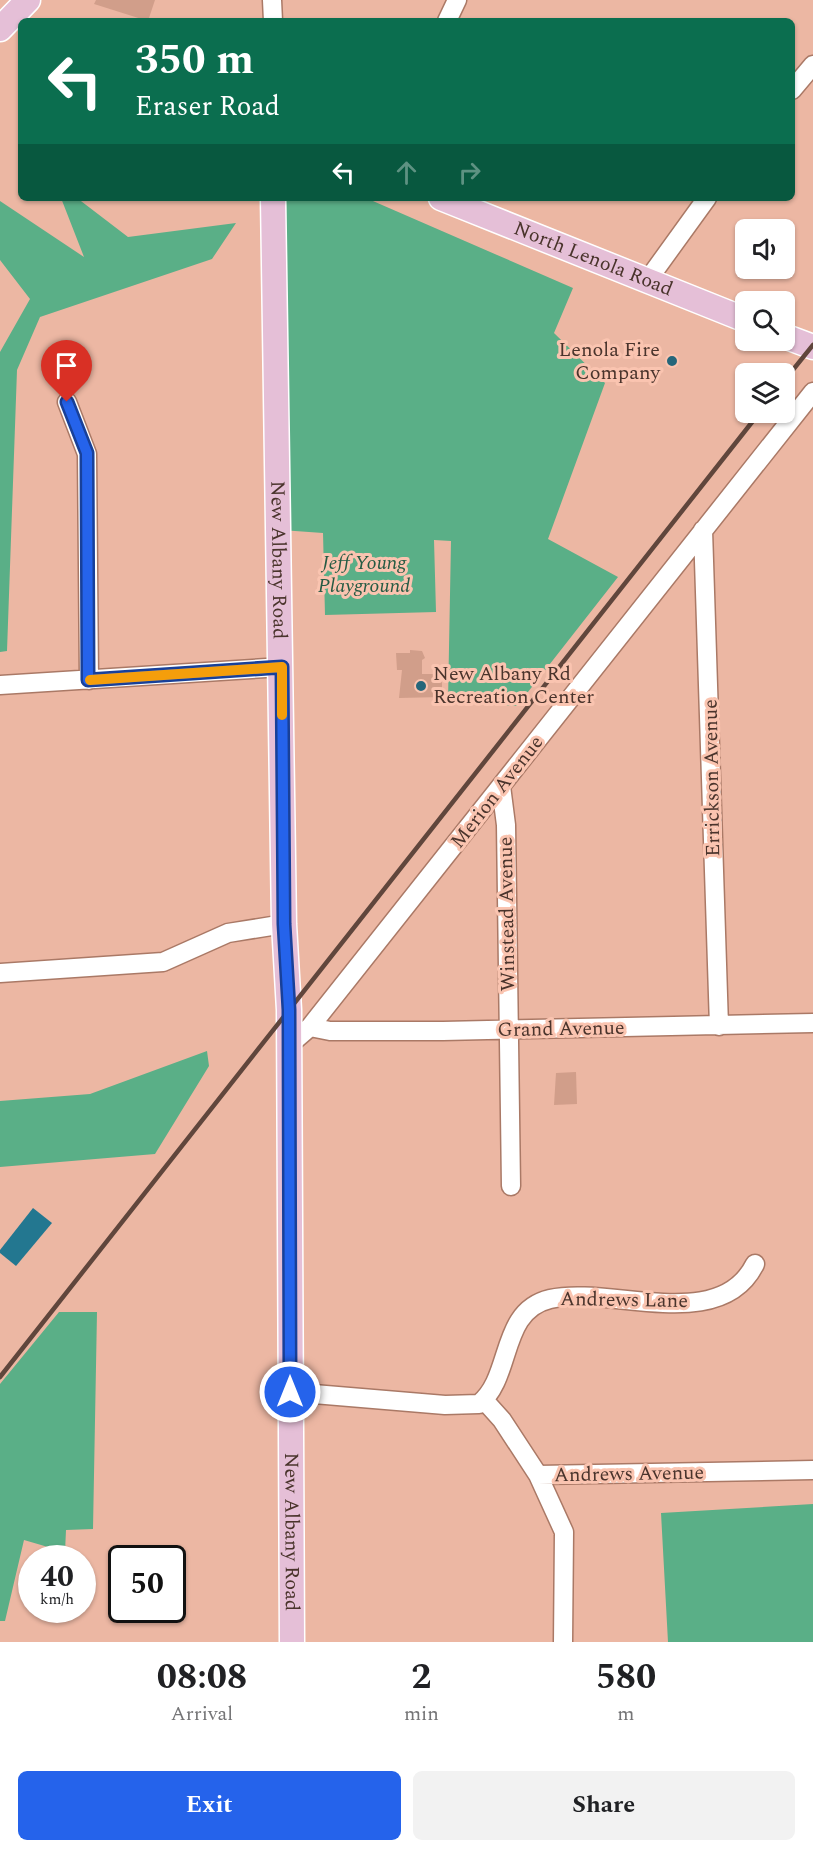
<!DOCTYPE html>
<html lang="en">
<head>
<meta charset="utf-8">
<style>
  :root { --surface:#fff; --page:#f2f2f2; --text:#202124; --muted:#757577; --accent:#2563eb }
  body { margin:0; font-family:Spectral,serif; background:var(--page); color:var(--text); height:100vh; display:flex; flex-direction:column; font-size:22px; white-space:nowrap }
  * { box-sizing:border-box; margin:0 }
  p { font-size:20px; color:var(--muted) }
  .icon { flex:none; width:33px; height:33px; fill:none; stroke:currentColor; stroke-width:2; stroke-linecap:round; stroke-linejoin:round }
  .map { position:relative; height:1642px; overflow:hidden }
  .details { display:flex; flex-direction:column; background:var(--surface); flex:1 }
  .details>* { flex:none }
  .banner { position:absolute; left:18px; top:18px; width:777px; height:183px; border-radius:9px; box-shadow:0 2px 4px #0004; background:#0b6e4f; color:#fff; overflow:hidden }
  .fabs { position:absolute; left:735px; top:219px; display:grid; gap:12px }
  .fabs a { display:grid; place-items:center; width:60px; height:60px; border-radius:9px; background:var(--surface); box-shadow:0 2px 4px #0004; font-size:30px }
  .speed { position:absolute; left:18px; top:1545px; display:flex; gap:12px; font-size:30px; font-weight:700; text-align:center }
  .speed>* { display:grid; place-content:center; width:78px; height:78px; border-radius:50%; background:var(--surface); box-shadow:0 2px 4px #0004; line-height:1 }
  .speed small { font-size:15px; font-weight:400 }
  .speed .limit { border:3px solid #111; border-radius:9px; background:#fff; color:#111 }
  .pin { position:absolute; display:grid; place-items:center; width:51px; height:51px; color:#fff; margin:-62px -26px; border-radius:50% 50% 50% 0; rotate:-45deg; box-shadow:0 0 6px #0007 }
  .pin .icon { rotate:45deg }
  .me { position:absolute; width:66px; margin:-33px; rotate:0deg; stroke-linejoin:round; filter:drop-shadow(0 0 4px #0008) }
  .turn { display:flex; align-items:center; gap:21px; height:126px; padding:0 18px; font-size:27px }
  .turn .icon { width:78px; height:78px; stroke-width:2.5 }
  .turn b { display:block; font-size:42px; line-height:51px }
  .lanes { display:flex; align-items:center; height:57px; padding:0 18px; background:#0003; justify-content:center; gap:30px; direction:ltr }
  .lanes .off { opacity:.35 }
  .eta { display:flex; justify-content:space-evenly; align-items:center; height:102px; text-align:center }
  .eta b { font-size:36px; font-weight:700; line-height:42px }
  .primary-button { display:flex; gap:12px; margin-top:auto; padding:12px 18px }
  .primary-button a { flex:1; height:69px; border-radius:9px; background:var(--accent); color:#fff; font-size:24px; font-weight:700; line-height:69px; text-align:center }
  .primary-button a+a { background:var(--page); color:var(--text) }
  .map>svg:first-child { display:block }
  .green { fill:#5aaf87 }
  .water { fill:#237790 }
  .building { fill:#d19e8a }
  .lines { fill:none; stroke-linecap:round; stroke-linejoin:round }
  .minor-casing { stroke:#aa7966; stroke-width:21 }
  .major-casing { stroke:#fff; stroke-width:27 }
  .minor { stroke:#fff; stroke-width:18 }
  .major { stroke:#e5bfd7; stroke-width:24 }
  .rail { stroke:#60463c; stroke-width:4.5 }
  .route-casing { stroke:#184099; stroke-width:15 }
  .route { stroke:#2563eb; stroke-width:10 }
  .slow { stroke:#f59e0b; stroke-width:10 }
  .poi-dot { fill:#25667a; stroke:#fac4b0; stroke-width:2 }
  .labels { text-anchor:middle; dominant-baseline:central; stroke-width:6; stroke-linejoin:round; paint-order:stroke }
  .street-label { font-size:20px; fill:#4a342c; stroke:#fac4b0 }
  .poi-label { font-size:20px; fill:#4a342c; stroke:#fac4b0; text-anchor:end }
  .park-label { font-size:20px; font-style:italic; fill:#265b44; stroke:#fac4b0 }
</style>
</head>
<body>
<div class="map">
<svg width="813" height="1642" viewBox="0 0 813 1642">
  <rect width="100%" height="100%" fill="#ecb7a3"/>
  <path class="green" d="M 61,198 L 77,198 L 128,237 L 236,223 L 212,259 L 40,317 L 17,370 L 7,651 L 0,652 L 0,352 L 30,299 L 0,260 L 0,201 L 84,257 Z
    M 276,198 L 366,198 L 573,288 L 554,333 L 605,383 L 548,539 L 618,577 L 517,706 L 448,701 L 451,541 L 434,540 L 436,612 L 325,615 L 323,533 L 281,530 Z
    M 207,1051 L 209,1066 L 155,1154 L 0,1167 L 0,1101 L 90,1094 Z
    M 59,1312 L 97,1312 L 93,1529 L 66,1530 L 65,1552 L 24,1540 L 5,1621 L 0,1621 L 0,1384 Z
    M 813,1504 L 813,1642 L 668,1642 L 661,1513 Z"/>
  <path class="water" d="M 33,1208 L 52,1223 L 16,1266 L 0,1253 L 0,1250 Z"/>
  <path class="building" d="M 96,0 L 155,0 L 148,21 L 94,4 Z
    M 410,650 L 422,651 L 425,658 L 422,660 L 422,674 L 442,674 L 442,697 L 399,698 L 402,670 L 397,670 L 396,653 L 410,653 Z
    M 576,1072 L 577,1104 L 554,1105 L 556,1073 Z"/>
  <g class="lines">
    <g class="minor-casing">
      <path id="minor" d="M 272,0 L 273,21
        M 447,21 L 457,0
        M 792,90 L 813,65
        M 647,281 L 707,198
        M 67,402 L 87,454 L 89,680
        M 703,530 L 719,1026
        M 0,685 L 282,667
        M 501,786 L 506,825 L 511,1186
        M 0,973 L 163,962 L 228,933 L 284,924
        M 310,1027 L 330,1031 L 443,1031 L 813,1023
        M 288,1046 L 310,1027 L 813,392
        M 290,1392 L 445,1405 L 479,1404 C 513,1377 499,1311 550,1299 C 610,1285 720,1335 755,1264
        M 484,1400 L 502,1420 L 538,1475 L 813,1470
        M 538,1475 L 564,1532 L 563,1642"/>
    </g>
    <g class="major-casing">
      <g id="major">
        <path d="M 0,29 L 28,0"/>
        <path id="s1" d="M 273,198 L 284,924 L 289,1010 L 292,1642"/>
        <path id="s2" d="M 441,198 L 746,320"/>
        <path d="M 784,336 L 813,347"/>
      </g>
    </g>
    <use href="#minor" class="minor"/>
    <use href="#major" class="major"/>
    <path class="rail" d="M 784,381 L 813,345
      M 0,1377 L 760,412"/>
  </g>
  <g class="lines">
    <g class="route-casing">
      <path id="route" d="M 67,402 L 87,453 L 88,680 L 282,667 L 284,924 L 289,1010 L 290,1392"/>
    </g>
    <use href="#route" class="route"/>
    <path class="slow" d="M 90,680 L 282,667 L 282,715"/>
  </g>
  <g class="poi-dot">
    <circle cx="672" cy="361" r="6"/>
    <circle cx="421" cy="686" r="6"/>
  </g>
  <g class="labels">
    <g class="street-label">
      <text stroke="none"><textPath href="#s2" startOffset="164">North Lenola Road</textPath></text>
      <text stroke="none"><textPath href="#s1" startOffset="362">New Albany Road</textPath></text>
      <text transform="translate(712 778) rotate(-91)">Errickson Avenue</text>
      <text transform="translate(497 792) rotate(-52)">Merion Avenue</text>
      <text transform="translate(507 914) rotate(-91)">Winstead Avenue</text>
      <text transform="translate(561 1029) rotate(-1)">Grand Avenue</text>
      <text transform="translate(624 1300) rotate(1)">Andrews Lane</text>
      <text transform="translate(629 1474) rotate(-1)">Andrews Avenue</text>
      <text stroke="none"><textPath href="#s1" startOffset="1334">New Albany Road</textPath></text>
    </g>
    <g class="poi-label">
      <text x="660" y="350">Lenola Fire<tspan x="660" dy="23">Company</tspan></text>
      <text x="433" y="674" text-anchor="start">New Albany Rd<tspan x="433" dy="23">Recreation Center</tspan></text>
    </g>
    <g class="park-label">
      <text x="364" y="563">Jeff Young<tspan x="364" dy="23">Playground</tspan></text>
    </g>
  </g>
</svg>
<div class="fabs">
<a><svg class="icon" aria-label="sound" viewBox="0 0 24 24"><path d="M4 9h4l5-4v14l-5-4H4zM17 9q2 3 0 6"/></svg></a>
<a><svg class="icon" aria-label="search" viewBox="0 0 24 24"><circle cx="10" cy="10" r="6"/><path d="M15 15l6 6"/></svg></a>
<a><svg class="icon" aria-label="layers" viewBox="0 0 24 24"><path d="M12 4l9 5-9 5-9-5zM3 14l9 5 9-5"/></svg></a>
</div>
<div class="speed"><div>40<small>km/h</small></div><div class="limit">50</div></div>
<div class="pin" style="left:67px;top:402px;background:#d93025"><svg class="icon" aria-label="arrive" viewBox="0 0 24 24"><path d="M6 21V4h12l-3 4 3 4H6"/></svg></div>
<svg class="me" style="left:290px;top:1392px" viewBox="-20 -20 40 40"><circle r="17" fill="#2563eb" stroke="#fff" stroke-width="3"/><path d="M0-11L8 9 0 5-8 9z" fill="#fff"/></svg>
<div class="banner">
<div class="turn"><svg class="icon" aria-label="left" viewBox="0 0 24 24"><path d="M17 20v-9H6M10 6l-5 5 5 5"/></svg><div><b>350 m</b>Eraser Road</div></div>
<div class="lanes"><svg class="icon" aria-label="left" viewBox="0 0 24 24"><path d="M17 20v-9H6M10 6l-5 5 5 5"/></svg><svg class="icon off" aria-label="ahead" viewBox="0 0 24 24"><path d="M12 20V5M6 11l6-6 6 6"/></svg><svg class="icon off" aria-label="right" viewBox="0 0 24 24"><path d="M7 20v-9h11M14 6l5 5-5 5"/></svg></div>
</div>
</div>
<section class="details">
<div class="eta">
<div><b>08:08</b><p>Arrival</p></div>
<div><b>2</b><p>min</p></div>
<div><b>580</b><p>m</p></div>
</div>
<div class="primary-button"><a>Exit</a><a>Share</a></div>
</section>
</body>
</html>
